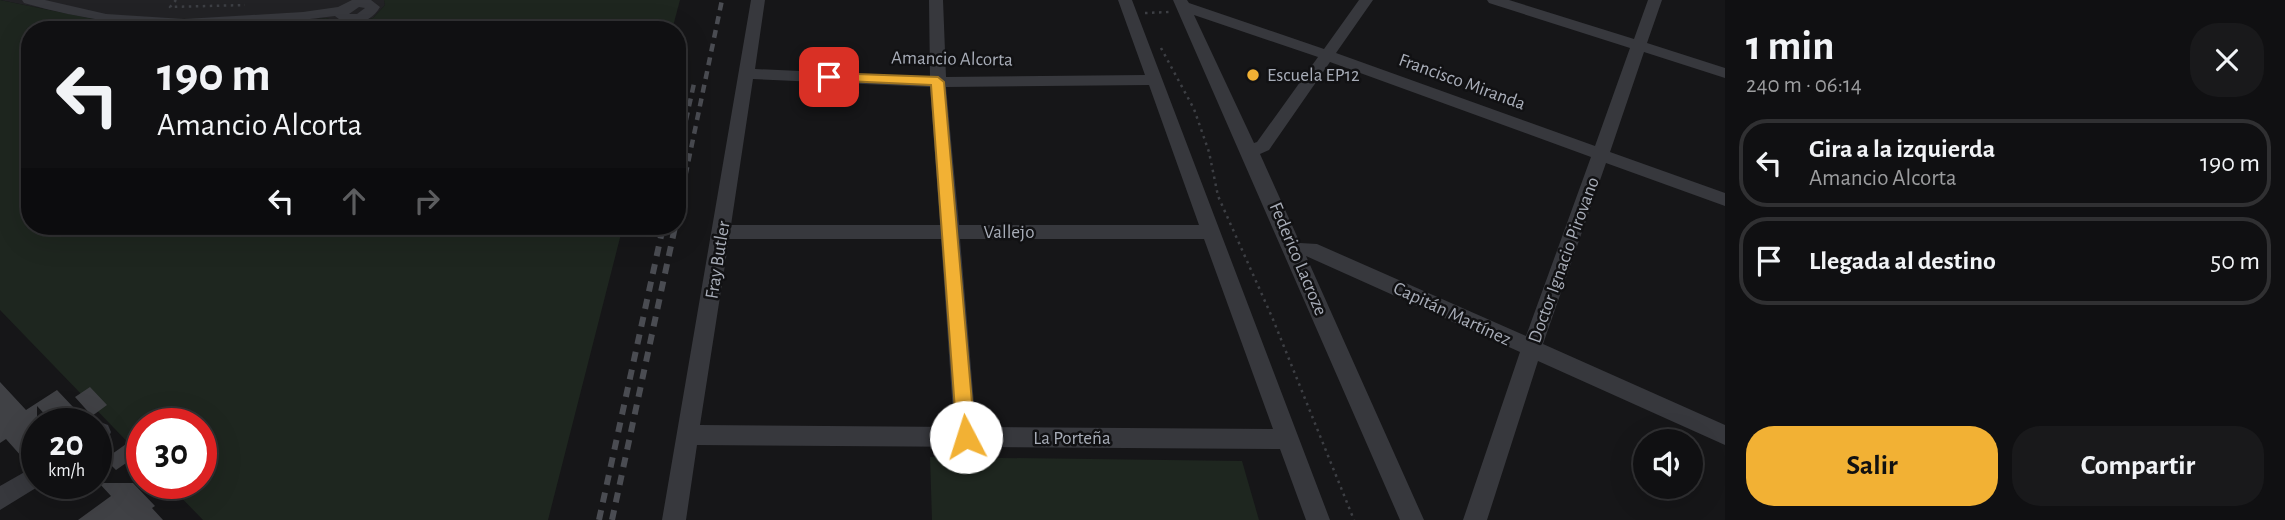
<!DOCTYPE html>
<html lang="es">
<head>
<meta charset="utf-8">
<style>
  :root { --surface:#101012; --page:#19191b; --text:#f1f3f6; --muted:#9c9d9f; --line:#303032; --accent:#f2b134 }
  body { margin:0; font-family:"Alegreya Sans",sans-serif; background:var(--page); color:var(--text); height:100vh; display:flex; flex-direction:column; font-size:26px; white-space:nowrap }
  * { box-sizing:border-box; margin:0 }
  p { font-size:23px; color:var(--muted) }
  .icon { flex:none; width:38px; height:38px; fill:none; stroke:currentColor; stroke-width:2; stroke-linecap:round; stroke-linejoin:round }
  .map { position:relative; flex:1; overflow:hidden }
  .side { display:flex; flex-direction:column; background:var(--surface); width:560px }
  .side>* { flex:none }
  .guide { position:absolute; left:21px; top:21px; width:665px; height:214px; border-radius:28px; box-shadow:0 7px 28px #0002,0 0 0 2px var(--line); background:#101012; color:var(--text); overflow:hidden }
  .tools { position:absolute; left:1633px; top:429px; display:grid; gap:14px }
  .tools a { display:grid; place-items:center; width:70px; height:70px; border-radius:50%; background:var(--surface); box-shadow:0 7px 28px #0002,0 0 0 2px var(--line); font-size:35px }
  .speed { position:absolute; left:21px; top:408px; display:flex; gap:14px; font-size:35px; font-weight:700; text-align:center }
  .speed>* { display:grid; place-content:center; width:91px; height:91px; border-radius:50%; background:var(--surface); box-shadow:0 7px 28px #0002,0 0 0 2px var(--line); line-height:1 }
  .speed small { font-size:18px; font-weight:400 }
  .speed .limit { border:10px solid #d22; background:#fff; color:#111 }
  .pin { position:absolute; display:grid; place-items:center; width:60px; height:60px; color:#fff; margin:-30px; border-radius:14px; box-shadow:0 4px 10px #0006 }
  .me { position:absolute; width:77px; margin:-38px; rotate:355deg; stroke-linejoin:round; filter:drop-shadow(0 0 5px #0008) }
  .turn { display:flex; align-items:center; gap:24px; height:147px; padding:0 21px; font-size:32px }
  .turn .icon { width:91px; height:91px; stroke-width:2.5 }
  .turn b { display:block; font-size:49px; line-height:60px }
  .lanes { display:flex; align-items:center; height:66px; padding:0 21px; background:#0003; justify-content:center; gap:35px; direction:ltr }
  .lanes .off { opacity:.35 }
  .round { display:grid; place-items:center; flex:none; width:74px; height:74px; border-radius:28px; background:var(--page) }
  .overview { display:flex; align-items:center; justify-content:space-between; height:119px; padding:0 21px }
  h1 { font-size:42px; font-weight:700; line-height:52px }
  .cta { display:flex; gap:14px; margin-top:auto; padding:14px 21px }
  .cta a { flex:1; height:80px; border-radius:28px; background:var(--accent); color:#111; font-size:28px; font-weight:700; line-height:80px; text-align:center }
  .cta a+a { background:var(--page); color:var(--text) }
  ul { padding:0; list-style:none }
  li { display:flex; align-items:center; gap:21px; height:88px; margin:0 14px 10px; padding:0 7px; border:4px solid var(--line); border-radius:28px }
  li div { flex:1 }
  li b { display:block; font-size:26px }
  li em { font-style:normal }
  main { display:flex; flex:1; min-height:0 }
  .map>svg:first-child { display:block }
  .built { fill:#222225 }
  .green { fill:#1e261f }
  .building { fill:#404145 }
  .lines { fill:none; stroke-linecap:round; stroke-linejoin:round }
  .path { stroke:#3d3f44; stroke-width:2.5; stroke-dasharray:2.5 4.5; stroke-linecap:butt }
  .minor { fill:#37383d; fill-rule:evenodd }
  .rail-far1 { stroke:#4a4c52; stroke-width:4.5; stroke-dasharray:8 6; stroke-linecap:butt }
  .rail { stroke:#4a4c52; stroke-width:6; stroke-dasharray:10 8; stroke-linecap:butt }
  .route { fill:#f2b134; stroke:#9d7322; stroke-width:2 }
  .poi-dot { fill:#f2b134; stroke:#111113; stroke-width:2.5 }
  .labels { text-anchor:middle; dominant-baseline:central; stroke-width:5; stroke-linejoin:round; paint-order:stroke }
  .street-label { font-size:19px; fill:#a8adb8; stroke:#111113 }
  .poi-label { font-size:19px; fill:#a8adb8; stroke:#111113; text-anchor:start }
</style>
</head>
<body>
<main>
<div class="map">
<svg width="1725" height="520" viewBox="0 0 1725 520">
  <rect width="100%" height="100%" fill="#161618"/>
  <path class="built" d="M 0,0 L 384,0 L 385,5 L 373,18 L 356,23 L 340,23 L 326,18 L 253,26 L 138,28 Z"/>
  <path class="green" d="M 0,0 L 138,28 L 253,26 L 326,18 L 340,23 L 356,23 L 373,18 L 385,5 L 384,0 L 680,0 L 672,30 L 30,30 L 30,226 L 623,226 L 548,520 L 203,520 L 167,483 L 201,483 L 201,424 L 142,424 L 142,457 L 0,310 Z
    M 930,457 L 1242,461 L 1259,520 L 932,520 Z"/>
  <path class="building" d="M 0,382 L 26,410 L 57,390 L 74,408 L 52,422 L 37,406 L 37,463 L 30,466 L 6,439 L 0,443 Z
    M 90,387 L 107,405 L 92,416 L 75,397 Z
    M 136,437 L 142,443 L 142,452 L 116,470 L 105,459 Z
    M 99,483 L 133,483 L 155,506 L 152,508 L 163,520 L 78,520 L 111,496 Z"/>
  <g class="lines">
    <path class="path" d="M 176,0 L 170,7 L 245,5
      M 1145,13 L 1169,12
      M 1161,48 L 1194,109 L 1209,152 L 1218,196 L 1272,317 L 1354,520"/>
    <path class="minor" d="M 22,0 L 45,0 L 106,14 L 184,19 L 303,12 L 338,7 L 352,0 L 371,0 L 380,7 C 371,23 350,29 335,16 C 224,30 132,34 24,3 ZM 359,7 L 365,8 L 357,14 L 349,14 Z
      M 751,0 L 765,0 L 755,69 L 930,77 L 929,0 L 943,0 L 946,77 L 1145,75 L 1118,0 L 1132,0 L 1330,520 L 1306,520 L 1280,449 L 697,445 L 686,520 L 662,520 ZM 753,79 L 930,87 L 940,225 L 731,225 ZM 1149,85 L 1199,225 L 959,225 L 946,87 ZM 729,239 L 941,239 L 954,427 L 700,425 ZM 960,239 L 1204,239 L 1273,429 L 976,427 Z
      M 1173,0 L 1187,0 L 1189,3 L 1324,49 L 1359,0 L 1373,0 L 1336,53 L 1595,146 L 1630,48 L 1489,3 L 1487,0 L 1509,0 L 1634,39 L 1648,0 L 1662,0 L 1647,43 L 1725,68 L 1725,78 L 1644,52 L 1610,152 L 1725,193 L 1725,206 L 1606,163 L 1543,344 L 1725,425 L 1725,445 L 1538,361 L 1487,520 L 1463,520 L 1520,352 L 1306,256 L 1424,520 L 1400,520 ZM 1194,15 L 1318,57 L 1257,142 L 1254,143 ZM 1330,62 L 1591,157 L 1526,336 L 1317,244 L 1300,243 L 1260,154 L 1269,150 Z
      M 100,422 L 108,425 L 111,432 L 108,439 L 96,445 L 96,424 Z
      M 37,465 L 37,483 L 44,483 L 0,510 L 0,486 Z"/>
    <path class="rail-far1" d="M 677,161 L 695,79
      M 677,216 L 722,0"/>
    <path class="rail" d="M 599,520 L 663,227
      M 612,520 L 675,227"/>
  </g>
  <path class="route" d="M 829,73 L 938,77 L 944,82 L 975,437 L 973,443 L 966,445 L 959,443 L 957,437 L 931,85 L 824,80 L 824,74 Z"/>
  <circle class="poi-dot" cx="1253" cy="75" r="7"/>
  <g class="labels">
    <g class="street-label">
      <text transform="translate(952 59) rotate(1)">Amancio Alcorta</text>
      <text transform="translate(1462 82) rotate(20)">Francisco Miranda</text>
      <text x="1009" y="232">Vallejo</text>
      <text transform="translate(1298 259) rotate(67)">Federico Lacroze</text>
      <text transform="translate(718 260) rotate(-81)">Fray Butler</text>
      <text transform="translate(1564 260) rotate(-70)">Doctor Ignacio Pirovano</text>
      <text transform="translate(1452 314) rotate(25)">Capitán Martínez</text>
      <text x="1072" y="438">La Porteña</text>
    </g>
    <g class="poi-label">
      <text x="1267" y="75">Escuela EP12</text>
    </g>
  </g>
</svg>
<div class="tools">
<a><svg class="icon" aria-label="sound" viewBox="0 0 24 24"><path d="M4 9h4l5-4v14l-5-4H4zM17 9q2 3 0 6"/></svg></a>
</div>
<div class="speed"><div>20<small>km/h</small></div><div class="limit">30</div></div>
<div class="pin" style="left:829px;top:77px;background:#d93025"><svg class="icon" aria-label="arrive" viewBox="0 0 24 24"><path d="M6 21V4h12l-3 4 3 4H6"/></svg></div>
<svg class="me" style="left:966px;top:437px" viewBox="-20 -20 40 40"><circle r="19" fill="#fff"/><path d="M0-13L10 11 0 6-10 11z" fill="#f2b134"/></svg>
<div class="guide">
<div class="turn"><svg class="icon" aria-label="left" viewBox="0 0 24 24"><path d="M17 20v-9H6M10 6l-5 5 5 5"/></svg><div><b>190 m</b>Amancio Alcorta</div></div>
<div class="lanes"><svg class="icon" aria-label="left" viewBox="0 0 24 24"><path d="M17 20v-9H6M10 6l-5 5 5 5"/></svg><svg class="icon off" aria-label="ahead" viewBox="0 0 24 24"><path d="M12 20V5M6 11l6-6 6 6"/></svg><svg class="icon off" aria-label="right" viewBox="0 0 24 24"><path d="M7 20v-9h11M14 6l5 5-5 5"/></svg></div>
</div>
</div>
<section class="side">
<div class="overview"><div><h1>1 min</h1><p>240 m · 06:14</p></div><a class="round"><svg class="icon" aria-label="close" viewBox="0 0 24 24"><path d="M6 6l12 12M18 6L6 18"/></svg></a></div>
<ul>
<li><svg class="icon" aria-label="left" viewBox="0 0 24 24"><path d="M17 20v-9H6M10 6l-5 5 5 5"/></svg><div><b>Gira a la izquierda</b><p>Amancio Alcorta</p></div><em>190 m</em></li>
<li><svg class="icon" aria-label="arrive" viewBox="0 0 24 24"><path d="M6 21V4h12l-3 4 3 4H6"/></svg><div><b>Llegada al destino</b></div><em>50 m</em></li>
</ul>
<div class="cta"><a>Salir</a><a>Compartir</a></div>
</section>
</main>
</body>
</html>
